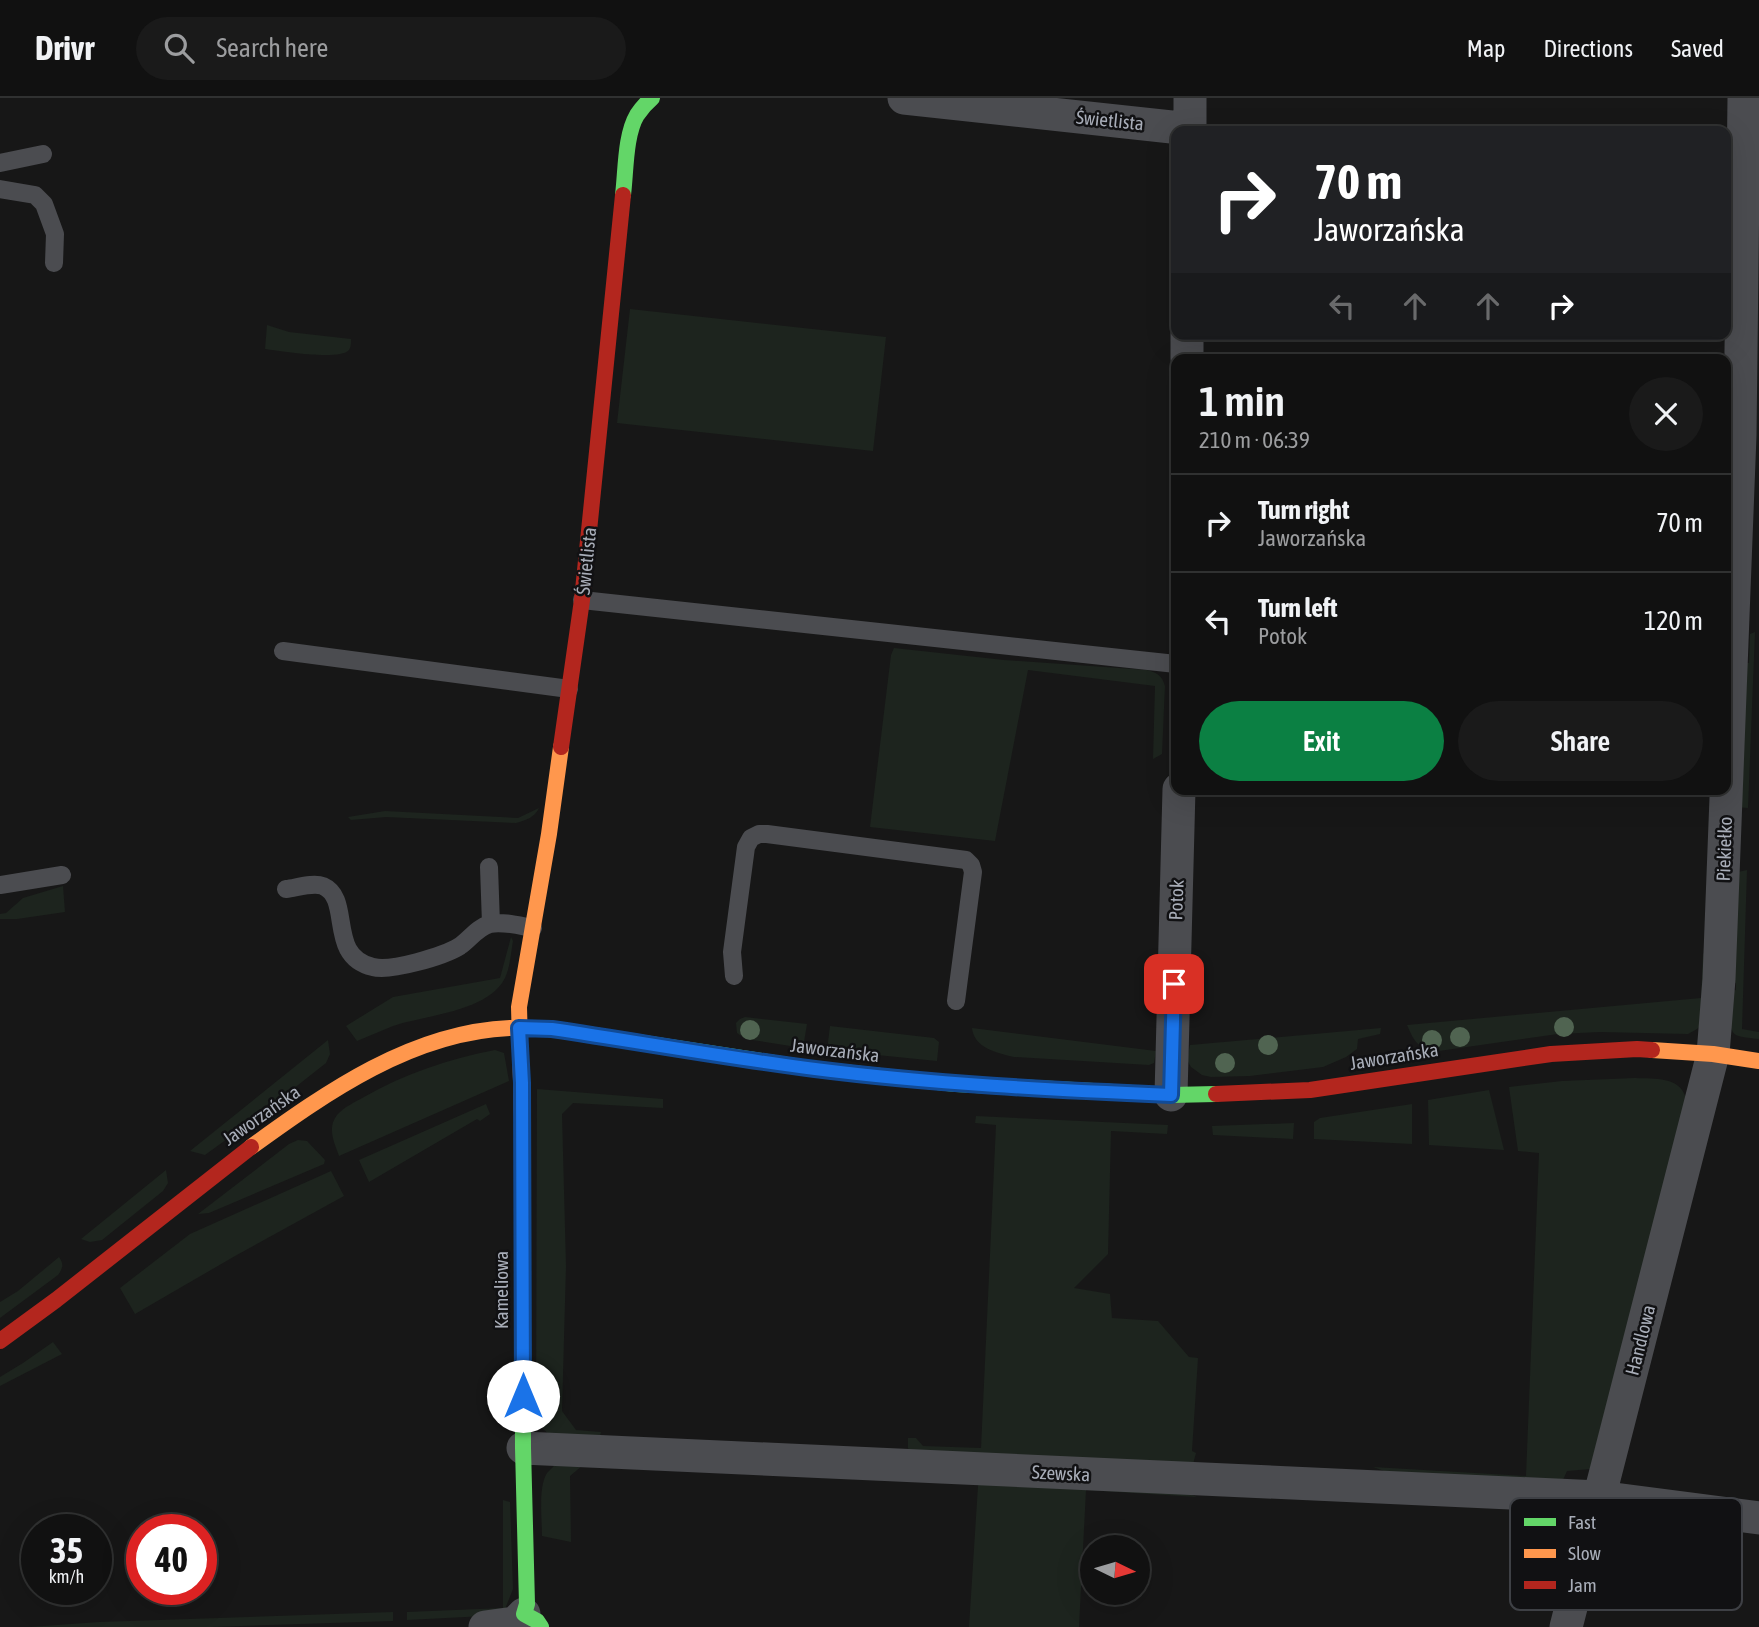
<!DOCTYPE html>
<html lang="en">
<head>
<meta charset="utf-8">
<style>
  :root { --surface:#111; --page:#1a1a1a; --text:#f1f3f6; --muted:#9c9d9f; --line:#303131; --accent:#0b8043 }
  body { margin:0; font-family:"Asap Condensed",sans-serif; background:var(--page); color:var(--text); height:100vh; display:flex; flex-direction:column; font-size:26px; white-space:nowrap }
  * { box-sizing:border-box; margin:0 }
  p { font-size:23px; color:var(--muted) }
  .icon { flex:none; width:38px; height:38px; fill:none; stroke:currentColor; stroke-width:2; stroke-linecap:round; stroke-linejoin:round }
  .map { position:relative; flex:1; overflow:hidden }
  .drawer { position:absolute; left:1171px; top:256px; width:560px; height:441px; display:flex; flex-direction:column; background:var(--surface); border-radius:14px; box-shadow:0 7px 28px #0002,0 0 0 2px var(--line) }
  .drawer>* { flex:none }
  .guide { position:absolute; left:1171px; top:28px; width:560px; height:214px; border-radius:14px; box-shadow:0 7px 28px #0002,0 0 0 2px var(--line); background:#202124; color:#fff; overflow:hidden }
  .needle { width:46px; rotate:95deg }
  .controls { position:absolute; left:1080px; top:1437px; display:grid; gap:14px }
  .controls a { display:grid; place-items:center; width:70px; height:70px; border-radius:50%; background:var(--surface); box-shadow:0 7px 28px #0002,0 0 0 2px var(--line); font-size:35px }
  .speed { position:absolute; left:21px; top:1416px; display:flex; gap:14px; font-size:35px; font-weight:700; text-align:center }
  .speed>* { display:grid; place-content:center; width:91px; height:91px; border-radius:50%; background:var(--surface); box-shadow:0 7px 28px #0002,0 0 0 2px var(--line); line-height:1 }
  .speed small { font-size:18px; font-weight:400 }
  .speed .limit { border:10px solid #d22; background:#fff; color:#111 }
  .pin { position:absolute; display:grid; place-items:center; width:60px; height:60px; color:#fff; margin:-30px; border-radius:14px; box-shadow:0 4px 10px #0006 }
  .me { position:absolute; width:77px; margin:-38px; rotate:0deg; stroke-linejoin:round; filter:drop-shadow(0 0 5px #0008) }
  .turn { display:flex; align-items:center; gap:24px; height:147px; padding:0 28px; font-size:32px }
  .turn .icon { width:91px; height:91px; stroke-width:2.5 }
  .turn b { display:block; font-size:49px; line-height:60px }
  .lanes { display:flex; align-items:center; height:66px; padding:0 28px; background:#0003; justify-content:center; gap:35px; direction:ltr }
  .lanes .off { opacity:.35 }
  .round { display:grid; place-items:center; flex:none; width:74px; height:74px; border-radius:37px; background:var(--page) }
  .head { display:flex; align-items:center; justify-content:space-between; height:119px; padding:0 28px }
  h1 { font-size:42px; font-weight:600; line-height:52px }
  .cta { display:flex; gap:14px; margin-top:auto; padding:14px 28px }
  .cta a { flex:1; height:80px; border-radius:42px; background:var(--accent); color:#fff; font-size:28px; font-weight:600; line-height:80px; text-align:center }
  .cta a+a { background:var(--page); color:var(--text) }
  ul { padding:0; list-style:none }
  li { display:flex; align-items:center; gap:21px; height:98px; padding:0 28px; border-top:2px solid var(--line) }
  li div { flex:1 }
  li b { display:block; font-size:26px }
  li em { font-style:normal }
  header { display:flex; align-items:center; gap:42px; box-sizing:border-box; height:98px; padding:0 35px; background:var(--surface); border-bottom:2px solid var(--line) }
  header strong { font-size:33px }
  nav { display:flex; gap:38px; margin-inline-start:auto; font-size:24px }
  .search { width:490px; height:63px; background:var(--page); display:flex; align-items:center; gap:18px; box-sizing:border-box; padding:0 24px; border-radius:38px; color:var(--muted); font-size:26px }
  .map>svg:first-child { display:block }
  .green { fill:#1d241e }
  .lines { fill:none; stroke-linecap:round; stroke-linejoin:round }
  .lane { stroke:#4b4c50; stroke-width:18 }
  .street { stroke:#4b4c50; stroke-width:33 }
  .fast { stroke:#63d668; stroke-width:16 }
  .slow { stroke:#ff974d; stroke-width:16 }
  .jam { stroke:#b3261e; stroke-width:16 }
  .tree { fill:#506451 }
  .route-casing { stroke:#114b97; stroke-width:18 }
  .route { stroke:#1a73e8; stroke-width:12 }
  .labels { text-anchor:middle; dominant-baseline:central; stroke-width:5; stroke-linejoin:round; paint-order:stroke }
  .street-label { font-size:19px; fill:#a8adb8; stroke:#111113 }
  .key { fill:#111113; stroke:#3e4045; stroke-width:2 }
  .key-label { font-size:19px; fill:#a8adb8 }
</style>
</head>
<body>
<header>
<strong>Drivr</strong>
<div class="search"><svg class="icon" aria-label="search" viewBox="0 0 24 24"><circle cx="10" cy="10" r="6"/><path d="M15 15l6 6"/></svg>Search here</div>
<nav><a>Map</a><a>Directions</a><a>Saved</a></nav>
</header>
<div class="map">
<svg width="1759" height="1529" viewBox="0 0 1759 1529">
  <rect width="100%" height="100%" fill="#171717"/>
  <path class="green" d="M 630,211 L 886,239 L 873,353 L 617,325 Z
    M 267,227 L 289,234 L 351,241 C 351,245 351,249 349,252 C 339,263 281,253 265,251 Z
    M 1755,534 L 1748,710 L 1737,709 L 1741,565 L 1749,565 L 1750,536 Z
    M 894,550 L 1004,562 L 1147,572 C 1157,575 1162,577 1165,588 L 1162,656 L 1153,661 L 1155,588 L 1028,572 L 995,743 L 870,729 L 891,557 Z
    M 539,710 C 534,720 526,722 516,725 L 386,719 L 351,722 L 348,719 L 385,713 L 518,720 Z
    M 1747,772 L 1742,931 L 1759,934 L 1759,941 C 1752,940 1743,940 1736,937 C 1726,931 1730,904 1730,893 L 1736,892 L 1736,885 L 1730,886 L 1734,775 Z
    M 63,788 L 65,814 L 17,821 L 0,821 L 0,816 L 6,815 L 23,800 Z
    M 511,839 L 513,843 C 511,854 510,870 505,880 C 488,914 425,917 393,928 C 381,933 369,938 357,943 L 346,928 L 393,899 L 500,880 Z
    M 1703,855 L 1707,858 L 1703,925 L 1697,931 L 1688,936 L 1600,934 L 1558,936 L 1432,954 C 1416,947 1414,943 1407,927 L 1701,900 Z
    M 745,919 L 807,926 L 803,950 L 746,941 L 737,935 L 736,925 L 740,921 Z
    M 830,928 L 934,940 L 939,944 L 937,963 L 827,952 Z
    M 972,930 L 1156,953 L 1154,965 L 1149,967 L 1014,959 C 997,955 974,950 972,930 Z
    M 1381,930 L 1380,936 L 1358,941 L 1357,951 L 1346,959 L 1323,969 L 1250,978 L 1211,979 L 1202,977 L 1191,969 L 1187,962 L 1190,947 Z
    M 328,942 L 330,956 L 326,965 L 260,1017 L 205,1057 L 190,1053 Z
    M 495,952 L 504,955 L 509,983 L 339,1058 C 334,1044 327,1030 337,1017 C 344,1009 355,1004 364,999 C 406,975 449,961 495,952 Z
    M 1635,980 C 1655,981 1679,978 1686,1000 L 1590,1371 L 1567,1373 L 1562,1384 L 1410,1382 L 1373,1369 L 1526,1378 L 1539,1055 L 1518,1053 L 1509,989 L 1562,983 Z
    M 537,991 L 663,1001 L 663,1010 L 573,1005 L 562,1016 L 566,1168 L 562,1313 L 576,1332 L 601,1334 L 599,1342 L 550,1337 L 536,1325 Z
    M 1489,992 L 1504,1052 L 1429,1047 L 1428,1002 Z
    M 486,1006 L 490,1016 L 480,1023 L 477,1021 L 369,1084 L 359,1062 Z
    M 1412,1006 L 1412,1046 L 1314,1041 L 1314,1024 L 1320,1020 Z
    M 976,1018 L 1168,1027 L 1167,1036 L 1111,1033 L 1108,1156 L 1074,1190 L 1110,1196 L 1112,1220 L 1158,1223 L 1189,1259 L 1198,1260 L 1192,1353 L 1196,1355 L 1192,1370 L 911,1357 L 908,1350 L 908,1340 L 916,1340 L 923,1348 L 981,1350 L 996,1027 L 975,1025 Z
    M 1294,1025 L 1293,1041 L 1213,1037 L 1212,1028 Z
    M 298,1042 L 307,1043 L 325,1062 L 324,1066 L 209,1115 L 198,1116 L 289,1046 Z
    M 166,1072 L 168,1085 L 163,1093 L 102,1142 L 90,1144 L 81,1141 Z
    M 331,1073 L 344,1098 L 235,1158 L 135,1216 L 120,1190 L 190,1136 Z
    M 59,1159 C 64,1166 63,1170 58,1177 L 0,1220 L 0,1204 L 18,1193 Z
    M 53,1244 L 62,1256 L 0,1288 L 0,1279 L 23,1265 Z
    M 555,1367 L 583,1367 L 570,1378 L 571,1444 L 542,1438 C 542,1421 538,1389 547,1375 C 548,1374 554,1368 555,1367 Z
    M 980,1380 L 1170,1389 L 1197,1399 L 1086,1392 L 1079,1529 L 969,1529 L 978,1388 Z
    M 503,1402 L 510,1404 L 513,1491 L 505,1511 L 485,1518 L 407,1522 L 407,1514 L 503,1510 Z
    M 393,1514 L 393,1523 L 211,1529 L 29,1529 L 99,1524 Z"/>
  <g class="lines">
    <path class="lane" d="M 0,65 L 43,56
      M 0,91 L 35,97 L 44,106 L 55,136 L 54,165
      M 582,502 L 1176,566
      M 283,553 L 569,591
      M 489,769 L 491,826
      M 0,787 L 62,777
      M 286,791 C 296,790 313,784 323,788 C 353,801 326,858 373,869 C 390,874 444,858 460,848 C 470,841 478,829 490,826 C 502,823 521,828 533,830
      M 734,878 L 732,854 L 746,749 L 751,740 L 759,736 L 767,736 L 966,762 L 971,767 L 973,774 L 956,903"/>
    <path class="street" d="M 904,0 L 1190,31
      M 1190,33 L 1190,0
      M 1187,261 L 1187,236
      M 1171,997 L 1179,691
      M 523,1350 L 1599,1399 L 1759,1420
      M 485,1529 L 515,1525 L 524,1516
      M 1566,1529 L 1713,956 L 1719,881 L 1740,337 L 1744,0"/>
    <path class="fast" d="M 623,97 C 626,73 625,37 637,17 C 641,11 646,5 652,0
      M 637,944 L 814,971 L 956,986 L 1171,997 L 1216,996
      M 522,1019 L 523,1350 L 527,1506 L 524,1516 L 537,1523 L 541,1529"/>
    <path class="slow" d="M 1652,952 L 1713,956 L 1759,963
      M 522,1019 L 519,909 L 549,736 L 561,649
      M 251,1049 C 327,994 412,934 510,930 C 553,928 595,938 637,944"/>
    <path class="jam" d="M 561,649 L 582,502 L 623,97
      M 1216,996 L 1310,992 L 1551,956 L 1637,951 L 1652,952
      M 0,1243 L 56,1202 L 251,1049"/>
  </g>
  <g class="tree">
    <circle cx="1564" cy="929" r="10"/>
    <circle cx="750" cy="932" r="10"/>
    <circle cx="1460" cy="939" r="10"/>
    <circle cx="1432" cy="942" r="10"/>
    <circle cx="1268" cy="947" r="10"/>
    <circle cx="1225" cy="965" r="10"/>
  </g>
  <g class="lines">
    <g class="route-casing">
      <path id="route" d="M 523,1298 L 522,985 L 519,930 L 552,931 C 640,944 728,960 815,971 C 933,986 1052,992 1171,997 L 1174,886"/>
    </g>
    <use href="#route" class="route"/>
  </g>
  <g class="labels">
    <g class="street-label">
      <text transform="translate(1110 22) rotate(6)">Świetlista</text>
      <text transform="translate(586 463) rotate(-84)">Świetlista</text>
      <text transform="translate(1724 751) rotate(-88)">Piekiełko</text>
      <text transform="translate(1176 802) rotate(-88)">Potok</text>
      <text transform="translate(835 952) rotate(7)">Jaworzańska</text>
      <text transform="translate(1394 958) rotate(-9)">Jaworzańska</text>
      <text transform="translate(261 1017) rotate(-35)">Jaworzańska</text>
      <text transform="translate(501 1192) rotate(-90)">Kameliowa</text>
      <text transform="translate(1640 1242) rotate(-76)">Handlowa</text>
      <text transform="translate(1061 1375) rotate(3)">Szewska</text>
    </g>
  </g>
  <rect x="1510" y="1400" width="232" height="112" rx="10" class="key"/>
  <rect x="1524" y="1420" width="32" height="8" fill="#63d668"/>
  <rect x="1524" y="1451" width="32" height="9" fill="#ff974d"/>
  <rect x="1524" y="1483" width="32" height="8" fill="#b3261e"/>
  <g class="key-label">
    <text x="1568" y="1431">Fast</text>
    <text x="1568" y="1462">Slow</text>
    <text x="1568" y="1494">Jam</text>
  </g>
</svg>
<div class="controls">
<a><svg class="needle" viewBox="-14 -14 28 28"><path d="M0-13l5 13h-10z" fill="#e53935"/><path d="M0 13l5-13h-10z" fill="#9c9d9f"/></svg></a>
</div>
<div class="speed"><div>35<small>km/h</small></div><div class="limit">40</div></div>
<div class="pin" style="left:1174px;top:886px;background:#d93025"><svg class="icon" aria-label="arrive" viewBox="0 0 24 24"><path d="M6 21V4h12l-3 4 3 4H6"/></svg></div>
<svg class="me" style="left:523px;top:1298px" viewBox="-20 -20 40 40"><circle r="19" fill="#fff"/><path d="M0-13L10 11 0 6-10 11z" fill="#1a73e8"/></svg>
<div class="guide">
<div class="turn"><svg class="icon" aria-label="right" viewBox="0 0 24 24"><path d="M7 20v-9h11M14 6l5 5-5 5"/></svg><div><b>70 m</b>Jaworzańska</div></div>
<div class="lanes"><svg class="icon off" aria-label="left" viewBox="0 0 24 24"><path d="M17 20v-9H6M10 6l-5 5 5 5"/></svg><svg class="icon off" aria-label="ahead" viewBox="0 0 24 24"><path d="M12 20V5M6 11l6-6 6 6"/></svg><svg class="icon off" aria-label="ahead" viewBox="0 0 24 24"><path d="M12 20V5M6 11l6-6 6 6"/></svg><svg class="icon" aria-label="right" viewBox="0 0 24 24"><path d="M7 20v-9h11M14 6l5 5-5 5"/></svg></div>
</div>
<section class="drawer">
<div class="head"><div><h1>1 min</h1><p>210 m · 06:39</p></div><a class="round"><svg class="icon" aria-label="close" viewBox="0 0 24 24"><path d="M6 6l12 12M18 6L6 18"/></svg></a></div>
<ul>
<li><svg class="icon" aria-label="right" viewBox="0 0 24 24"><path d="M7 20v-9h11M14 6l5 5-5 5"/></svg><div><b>Turn right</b><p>Jaworzańska</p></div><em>70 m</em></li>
<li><svg class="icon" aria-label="left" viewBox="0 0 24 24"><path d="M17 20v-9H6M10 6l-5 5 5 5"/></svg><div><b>Turn left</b><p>Potok</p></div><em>120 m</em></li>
</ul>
<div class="cta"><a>Exit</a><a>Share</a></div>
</section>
</div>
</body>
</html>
